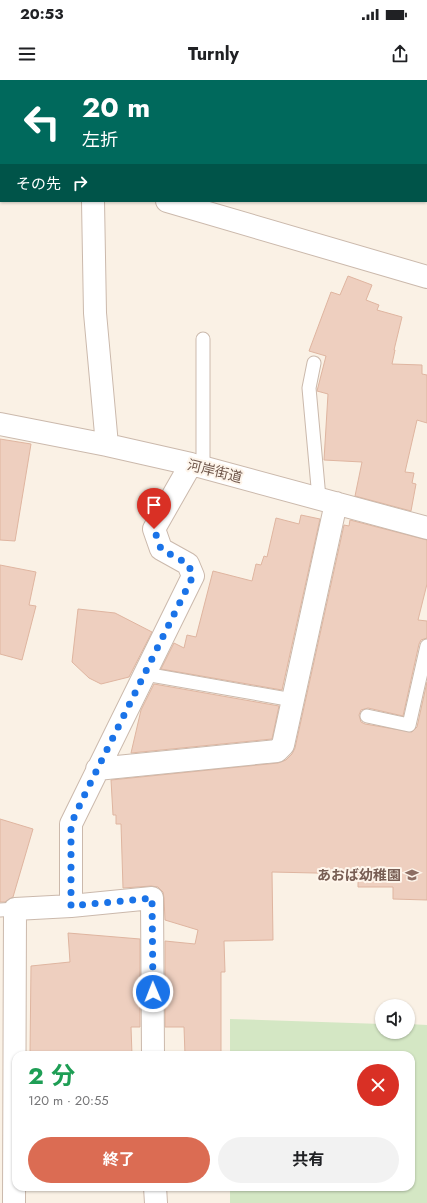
<!DOCTYPE html>
<html lang="ja">
<head>
<meta charset="utf-8">
<style>
  :root { --surface:#fff; --page:#f2f2f2; --text:#202124; --muted:#757577; --accent:#db6c53 }
  body { margin:0; font-family:Jost,"Noto Sans JP",sans-serif; background:var(--page); color:var(--text); height:100vh; display:flex; flex-direction:column; font-size:15px; white-space:nowrap }
  * { box-sizing:border-box; margin:0 }
  p { font-size:13px; color:var(--muted) }
  .icon { flex:none; width:22px; height:22px; fill:none; stroke:currentColor; stroke-width:2; stroke-linecap:round; stroke-linejoin:round }
  .map { position:relative; flex:1; overflow:hidden }
  .sheet { position:absolute; left:12px; top:971px; width:403px; height:140px; display:flex; flex-direction:column; background:var(--surface); border-radius:12px; box-shadow:0 1px 3px #0004 }
  .sheet>* { flex:none }
  .guide { position:absolute; left:0px; top:0px; width:427px; height:122px; box-shadow:0 1px 3px #0004; background:#00695c; color:#fff; overflow:hidden }
  .fabs { position:absolute; left:375px; top:919px; display:grid; gap:8px }
  .fabs a { display:grid; place-items:center; width:40px; height:40px; border-radius:50%; background:var(--surface); box-shadow:0 1px 3px #0004; font-size:20px }
  .pin { position:absolute; display:grid; place-items:center; width:34px; height:34px; color:#fff; margin:-41px -17px; border-radius:50% 50% 50% 0; rotate:-45deg; box-shadow:0 0 4px #0007 }
  .pin .icon { rotate:45deg }
  .me { position:absolute; width:44px; margin:-22px; rotate:359deg; stroke-linejoin:round; filter:drop-shadow(0 0 3px #0008) }
  .turn { display:flex; align-items:center; gap:14px; height:84px; padding:0 16px; font-size:18px }
  .turn .icon { width:52px; height:52px; stroke-width:2.5 }
  .turn b { display:block; font-size:28px; line-height:34px }
  .then { display:flex; align-items:center; height:38px; padding:0 16px; background:#0003; gap:8px; font-size:15px }
  .round { display:grid; place-items:center; flex:none; width:42px; height:42px; border-radius:21px; background:var(--page) }
  .headline { display:flex; align-items:center; justify-content:space-between; height:68px; padding:0 16px }
  h1 { font-size:24px; font-weight:700; line-height:30px; color:#1e9e55 }
  .action { display:flex; gap:8px; margin-top:auto; padding:8px 16px }
  .action a { flex:1; height:46px; border-radius:24px; background:var(--accent); color:#fff; font-size:16px; font-weight:700; line-height:46px; text-align:center }
  .action a+a { background:var(--page); color:var(--text) }
  .status { display:flex; justify-content:space-between; align-items:center; height:28px; padding:0 20px; background:var(--surface); direction:ltr }
  .status svg { height:11px; fill:currentColor }
  header { display:flex; justify-content:space-between; align-items:center; height:52px; padding:0 16px; background:var(--surface); font-size:18px; font-weight:700 }
  .map>svg:first-child { display:block }
  .green { fill:#d4e7c4 }
  .building { fill:#eecfbf; stroke:#dfb5a0 }
  .lines { fill:none; stroke-linecap:round; stroke-linejoin:round }
  .lane-casing { stroke:#cbb9ac; stroke-width:15 }
  .street-casing { stroke:#cbb9ac; stroke-width:24 }
  .lane { stroke:#fff; stroke-width:13 }
  .street { stroke:#fff; stroke-width:22 }
  .route { stroke:#1a73e8; stroke-width:7; stroke-dasharray:0 12.6 }
  .labels { text-anchor:middle; dominant-baseline:central; stroke-width:4; stroke-linejoin:round; paint-order:stroke }
  .street-label { font-size:14px; fill:#71584c; stroke:#fef5eb }
  .education-label { font-size:14px; font-weight:bold; fill:#785e54; stroke:#fef5eb; text-anchor:end }
</style>
</head>
<body>
<div class="status"><b>20:53</b><svg viewBox="0 0 49 12"><path d="M0 12V9h3v3zM5 12V6h3v6zM10 12V3h3v9zM15 12V0h3v12zM26 1h20v11H26zM47 4h2v5h-2z"/></svg></div>
<header><svg class="icon" aria-label="menu" viewBox="0 0 24 24"><path d="M4 6h16M4 12h16M4 18h16"/></svg>Turnly<svg class="icon" aria-label="share" viewBox="0 0 24 24"><path d="M12 15V3M7 8l5-5 5 5M5 13v7h14v-7"/></svg></header>
<div class="map">
<svg width="427" height="1123" viewBox="0 0 427 1123">
  <rect width="100%" height="100%" fill="#faf1e5"/>
  <path class="green" d="M 230,939 L 382,944 L 382,952 L 408,952 L 408,944 L 427,945 L 427,1123 L 230,1123 L 230,1107 L 411,1107 L 411,975 L 230,975 Z"/>
  <path class="building" d="M 348,196 L 372,205 L 366,220 L 379,225 L 377,230 L 402,237 L 394,270 L 395,270 L 392,284 L 422,285 L 422,294 L 427,295 L 427,343 L 417,340 L 405,392 L 414,393 L 412,403 L 416,404 L 411,431 L 355,416 L 362,382 L 324,380 L 328,314 L 317,311 L 326,276 L 309,271 L 331,212 L 340,215 Z
    M 0,359 L 31,364 L 15,461 L 0,460 Z
    M 301,435 L 320,439 L 282,610 L 161,589 L 174,563 L 184,568 L 187,555 L 196,557 L 213,491 L 252,501 L 256,484 L 261,485 L 264,476 L 267,477 L 276,438 L 299,444 Z
    M 350,440 L 427,460 L 427,504 L 418,540 L 427,541 L 427,558 L 421,560 L 419,564 L 403,636 L 368,628 L 361,630 L 359,635 L 361,642 L 365,644 L 412,652 L 417,647 L 427,602 L 427,820 L 393,819 L 393,807 L 358,807 L 358,794 L 272,792 L 273,860 L 224,861 L 225,892 L 221,892 L 221,975 L 185,975 L 184,947 L 165,947 L 165,861 L 195,864 L 198,850 L 165,840 L 164,818 L 163,812 L 158,807 L 151,806 L 123,808 L 121,744 L 116,744 L 116,735 L 113,735 L 111,700 L 278,683 L 286,680 L 292,674 L 295,668 L 344,445 L 349,446 Z
    M 0,485 L 36,492 L 29,525 L 36,526 L 22,580 L 0,574 Z
    M 78,529 L 115,533 L 152,552 L 129,597 L 101,604 L 89,598 L 72,582 Z
    M 154,604 L 279,626 L 272,659 L 131,673 L 141,630 Z
    M 0,739 L 33,749 L 13,817 L 5,822 L 0,822 Z
    M 68,853 L 140,859 L 140,947 L 131,947 L 132,975 L 30,975 L 31,886 L 70,882 Z"/>
  <g class="lines">
    <g class="lane-casing">
      <path id="lane" d="M 314,283 L 309,308 L 319,418
        M 203,387 L 203,259
        M 145,594 L 293,620
        M 367,636 L 409,645 L 427,566
        M 0,830 L 15,829"/>
    </g>
    <g class="street-casing">
      <path id="street" d="M 85,0 L 85,1
        M 318,0 L 322,1
        M 426,34 L 427,34
        M 93,121 L 95,233 L 107,365
        M 167,121 L 427,197
        M 0,344 L 107,365 L 191,384 L 427,448
        M 97,689 L 277,671 L 283,665 L 336,423
        M 71,826 L 71,744 L 193,496 L 188,484 L 161,469 L 154,449 L 191,384
        M 155,1107 L 156,1123
        M 14,1123 L 15,829 L 71,826 L 152,818 L 153,975"/>
    </g>
    <use href="#lane" class="lane"/>
    <use href="#street" class="street"/>
  </g>
  <g class="lines">
    <path class="route" d="M 153,912 L 152,818 L 71,826 L 71,744 L 83,718 L 193,496 L 188,484 L 161,469 L 154,449"/>
  </g>
  <defs>
    <g id="school-bare" transform="scale(1.08)"><path d="M0-5L7-2L0 1L-7-2ZM-4 1L0 2.5L4 1V4Q0 6-4 4Z" fill="#8d6e63" stroke="#fef5eb" stroke-width="2.5" paint-order="stroke"/></g>
  </defs>
  <g fill-rule="evenodd">
    <use href="#school-bare" x="412" y="795"/>
  </g>
  <g class="labels">
    <g class="street-label">
      <text transform="translate(215 391) rotate(14)">河岸街道</text>
    </g>
    <g class="education-label">
      <text x="401" y="795">あおば幼稚園</text>
    </g>
  </g>
</svg>
<div class="fabs">
<a><svg class="icon" aria-label="sound" viewBox="0 0 24 24"><path d="M4 9h4l5-4v14l-5-4H4zM17 9q2 3 0 6"/></svg></a>
</div>
<div class="pin" style="left:154px;top:449px;background:#d93025"><svg class="icon" aria-label="arrive" viewBox="0 0 24 24"><path d="M6 21V4h12l-3 4 3 4H6"/></svg></div>
<svg class="me" style="left:153px;top:912px" viewBox="-20 -20 40 40"><circle r="17" fill="#1a73e8" stroke="#fff" stroke-width="3"/><path d="M0-11L8 9 0 5-8 9z" fill="#fff"/></svg>
<div class="guide">
<div class="turn"><svg class="icon" aria-label="left" viewBox="0 0 24 24"><path d="M17 20v-9H6M10 6l-5 5 5 5"/></svg><div><b>20 m</b>左折</div></div>
<div class="then">その先<svg class="icon" aria-label="right" viewBox="0 0 24 24"><path d="M7 20v-9h11M14 6l5 5-5 5"/></svg></div>
</div>
<section class="sheet">
<div class="headline"><div><h1>2 分</h1><p>120 m · 20:55</p></div><a class="round" style="background:#d93025;color:#fff"><svg class="icon" aria-label="close" viewBox="0 0 24 24"><path d="M6 6l12 12M18 6L6 18"/></svg></a></div>
<div class="action"><a>終了</a><a>共有</a></div>
</section>
</div>
</body>
</html>
